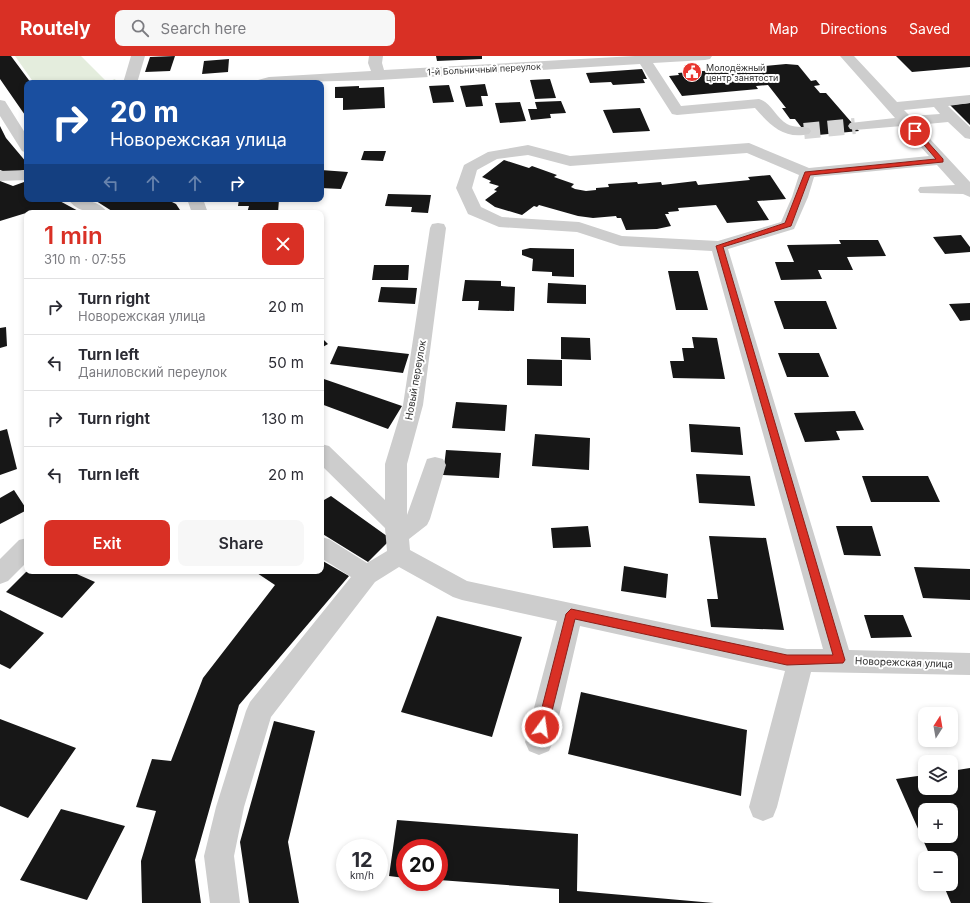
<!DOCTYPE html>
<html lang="en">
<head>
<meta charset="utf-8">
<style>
  :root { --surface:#fff; --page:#f7f7f7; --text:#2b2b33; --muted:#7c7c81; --line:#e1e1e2; --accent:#d93025 }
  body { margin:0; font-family:Inter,sans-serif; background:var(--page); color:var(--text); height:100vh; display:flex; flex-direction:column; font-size:15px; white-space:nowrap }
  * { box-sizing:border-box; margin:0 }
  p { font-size:13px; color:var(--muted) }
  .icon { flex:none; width:22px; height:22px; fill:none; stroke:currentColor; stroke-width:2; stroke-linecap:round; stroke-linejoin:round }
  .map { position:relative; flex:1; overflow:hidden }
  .side { position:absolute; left:24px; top:154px; width:300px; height:364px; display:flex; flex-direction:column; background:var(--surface); border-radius:8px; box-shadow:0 2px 6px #0003 }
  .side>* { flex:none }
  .banner { position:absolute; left:24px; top:24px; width:300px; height:122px; border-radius:8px; box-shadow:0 2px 6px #0003; background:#1a4fa0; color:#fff; overflow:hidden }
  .needle { width:26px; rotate:11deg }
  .buttons { position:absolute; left:918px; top:651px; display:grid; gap:8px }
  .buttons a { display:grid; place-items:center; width:40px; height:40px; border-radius:8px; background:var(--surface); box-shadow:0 2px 6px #0003; font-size:20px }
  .speed { position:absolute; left:336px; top:783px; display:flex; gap:8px; font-size:20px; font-weight:700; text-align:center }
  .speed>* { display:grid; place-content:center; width:52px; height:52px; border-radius:50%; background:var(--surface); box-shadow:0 2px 6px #0003; line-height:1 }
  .speed small { font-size:10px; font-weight:400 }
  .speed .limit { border:6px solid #d22; background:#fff; color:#111 }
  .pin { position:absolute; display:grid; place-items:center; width:34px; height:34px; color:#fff; margin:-17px; border:2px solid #fff; border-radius:50%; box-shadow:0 1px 4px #0007 }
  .me { position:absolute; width:44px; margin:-22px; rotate:14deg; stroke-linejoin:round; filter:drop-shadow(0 0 3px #0008) }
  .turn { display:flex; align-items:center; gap:14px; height:84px; padding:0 20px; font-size:18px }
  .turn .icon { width:52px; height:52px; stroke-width:2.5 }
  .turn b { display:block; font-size:28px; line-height:34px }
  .lanes { display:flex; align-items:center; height:38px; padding:0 20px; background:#0003; justify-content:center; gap:20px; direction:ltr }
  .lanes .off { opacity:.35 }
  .round { display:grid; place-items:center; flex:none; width:42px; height:42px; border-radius:8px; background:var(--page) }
  .overview { display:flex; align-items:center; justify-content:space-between; height:68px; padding:0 20px }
  h1 { font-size:24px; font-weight:600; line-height:30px; color:var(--accent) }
  .primary-button { display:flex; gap:8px; margin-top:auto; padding:8px 20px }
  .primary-button a { flex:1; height:46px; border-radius:8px; background:var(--accent); color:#fff; font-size:16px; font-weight:600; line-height:46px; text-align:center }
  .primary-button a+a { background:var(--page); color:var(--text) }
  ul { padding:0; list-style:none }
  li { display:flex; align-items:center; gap:12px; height:56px; padding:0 20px; border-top:1px solid var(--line) }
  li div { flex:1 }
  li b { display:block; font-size:15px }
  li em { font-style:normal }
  header { display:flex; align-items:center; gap:24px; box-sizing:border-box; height:56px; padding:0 20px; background:var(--accent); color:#fff }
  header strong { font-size:19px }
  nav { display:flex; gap:22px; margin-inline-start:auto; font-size:14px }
  .search { width:280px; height:36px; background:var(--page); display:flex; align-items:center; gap:10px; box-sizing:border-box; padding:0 14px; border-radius:8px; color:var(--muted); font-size:15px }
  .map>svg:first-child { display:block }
  .green { fill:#e4eddd }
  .building { fill:#171717; fill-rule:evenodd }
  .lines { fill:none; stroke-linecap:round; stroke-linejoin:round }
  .minor-tunnel { stroke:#d6d6d6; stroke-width:16; stroke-dasharray:16 8; stroke-linecap:butt }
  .path { stroke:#cdcdcd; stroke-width:1.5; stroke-dasharray:1.5 1.5; stroke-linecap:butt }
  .minor { fill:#cdcdcd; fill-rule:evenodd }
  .route { fill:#d93025; stroke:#8d1f18 }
  .labels { text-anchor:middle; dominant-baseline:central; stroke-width:4; stroke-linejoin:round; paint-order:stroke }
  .far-poi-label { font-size:9px; fill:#303030; stroke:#fff; text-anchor:start }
  .far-street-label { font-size:9px; fill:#303030; stroke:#fff }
  .street-label { font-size:10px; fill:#303030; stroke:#fff }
</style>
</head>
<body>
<header>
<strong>Routely</strong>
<div class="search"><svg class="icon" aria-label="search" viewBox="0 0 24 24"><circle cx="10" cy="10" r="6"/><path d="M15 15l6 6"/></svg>Search here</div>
<nav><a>Map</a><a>Directions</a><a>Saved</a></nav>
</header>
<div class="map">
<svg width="970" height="847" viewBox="0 0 970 847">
  <rect width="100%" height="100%" fill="#fff"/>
  <path class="green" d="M 15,0 L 81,0 L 107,26 L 115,23 L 117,27 L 34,27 Z"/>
  <path class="building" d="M 0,0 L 11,0 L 31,27 L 27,27 L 27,62 L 0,23 Z
    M 175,0 L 170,15 L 145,16 L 150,1 Z
    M 436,0 L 482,0 L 482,3 L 437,5 Z
    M 896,0 L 970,0 L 970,11 L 912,16 Z
    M 229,3 L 228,16 L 202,18 L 204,5 Z
    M 786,8 L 798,9 L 811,25 L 816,24 L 820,29 L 814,30 L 820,37 L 826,37 L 859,75 L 808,80 L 795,63 L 790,63 L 782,52 L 786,52 L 768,29 L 756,30 L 758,33 L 682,40 L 669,20 L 679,19 L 678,17 L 741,12 L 743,13 L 755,12 L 753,11 Z
    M 642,13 L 647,23 L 643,23 L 645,27 L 613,29 L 611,26 L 590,27 L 586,17 Z
    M 550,23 L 556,42 L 535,43 L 530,24 Z
    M 485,28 L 488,40 L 481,40 L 483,50 L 466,51 L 460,30 Z
    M 449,29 L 454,46 L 433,47 L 429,30 Z
    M 359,30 L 359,32 L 384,31 L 385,52 L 343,54 L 343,42 L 335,42 L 335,31 Z
    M 561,45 L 566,57 L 550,58 L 551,62 L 531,64 L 528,53 L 537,53 L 535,46 Z
    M 520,46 L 526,65 L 500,67 L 495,47 Z
    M 970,47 L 970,69 L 950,49 Z
    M 640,52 L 650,75 L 613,77 L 603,54 Z
    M 0,70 L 6,82 L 27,107 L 27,113 L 11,118 L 0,114 Z
    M 364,95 L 386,95 L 383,105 L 361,104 Z
    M 504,104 L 529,112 L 532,110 L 557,119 L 554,121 L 574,128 L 571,131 L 575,133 L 586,135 L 596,134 L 596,132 L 609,131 L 608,128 L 637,126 L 638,128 L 661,126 L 662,129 L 696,125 L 698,129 L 750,124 L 748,121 L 770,119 L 786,143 L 757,145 L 769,164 L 727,167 L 716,149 L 678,152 L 679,155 L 668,156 L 669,158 L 665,158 L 671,170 L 657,173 L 626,174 L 621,162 L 617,162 L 616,160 L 593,162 L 578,160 L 539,149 L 537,151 L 534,150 L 522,159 L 495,151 L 485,144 L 497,135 L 494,134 L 499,130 L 489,127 L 491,125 L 482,121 Z
    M 321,114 L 348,116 L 341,133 L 321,132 Z
    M 0,125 L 13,130 L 24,126 L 27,128 L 27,143 L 56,143 L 82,157 L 26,157 L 0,165 Z
    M 388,138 L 431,139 L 428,157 L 411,156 L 412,151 L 385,150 Z
    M 93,143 L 166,143 L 176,148 L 182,157 L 115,157 Z
    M 239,143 L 279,143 L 278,157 L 247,157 L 249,150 L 238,150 Z
    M 961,179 L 970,191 L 970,196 L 945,198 L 933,181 Z
    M 839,184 L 878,184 L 886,200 L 847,201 L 853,214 L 818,214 L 822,223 L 781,224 L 775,206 L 794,206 L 787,189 L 841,188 Z
    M 530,192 L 574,193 L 574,221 L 552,220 L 552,216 L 532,215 L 533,203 L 522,199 L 522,194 Z
    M 374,209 L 409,209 L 408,224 L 372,224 Z
    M 668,215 L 698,215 L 708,254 L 676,254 Z
    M 465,224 L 501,225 L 501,230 L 515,231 L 514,255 L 478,254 L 479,245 L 462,245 Z
    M 548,227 L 586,229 L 586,248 L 547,247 Z
    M 381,231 L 417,232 L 415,248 L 378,246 Z
    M 774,245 L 826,245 L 837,273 L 784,273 Z
    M 970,247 L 970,264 L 960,265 L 949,248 Z
    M 6,271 L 7,290 L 0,292 L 0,272 Z
    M 321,281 L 328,288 L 321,292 Z
    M 561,281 L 590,282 L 591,304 L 561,303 Z
    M 692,281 L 717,282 L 725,323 L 673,322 L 670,305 L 684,305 L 682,292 L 694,292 Z
    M 338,290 L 409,298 L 403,317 L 330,308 Z
    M 778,297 L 819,297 L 829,321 L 787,321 Z
    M 527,303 L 562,304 L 562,330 L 527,329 Z
    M 321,322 L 402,350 L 388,373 L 321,348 Z
    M 456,346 L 507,349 L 505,375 L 452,372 Z
    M 855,355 L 864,374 L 836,375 L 840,384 L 805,386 L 794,357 Z
    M 689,368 L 740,371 L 743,399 L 691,396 Z
    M 7,373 L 17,413 L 0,419 L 0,375 Z
    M 535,378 L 590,382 L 589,414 L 532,410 Z
    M 446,394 L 501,397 L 499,422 L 443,419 Z
    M 696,418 L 750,420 L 755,450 L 699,447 Z
    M 862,420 L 928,420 L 940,446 L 871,446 Z
    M 14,434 L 27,454 L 0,468 L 0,442 Z
    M 321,440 L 324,444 L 331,440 L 391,483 L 368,506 L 321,477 Z
    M 588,470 L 591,491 L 553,492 L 551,472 Z
    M 836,470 L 872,470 L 881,500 L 844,499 Z
    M 709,480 L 766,482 L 784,574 L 711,571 L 707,543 L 718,543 Z
    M 321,504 L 349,520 L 239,649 L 195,804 L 201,847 L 142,847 L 141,805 L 156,755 L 136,751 L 152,703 L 171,705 L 203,622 L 275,529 L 254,515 L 321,515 Z
    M 624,510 L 668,518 L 666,542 L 621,535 Z
    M 914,511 L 970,513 L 970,544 L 923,542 Z
    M 27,515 L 70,515 L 95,526 L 62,562 L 6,536 Z
    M 0,554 L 44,577 L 10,613 L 0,608 Z
    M 864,559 L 903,559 L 912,581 L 871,582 Z
    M 437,560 L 522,581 L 492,681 L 401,656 Z
    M 581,636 L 747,674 L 741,740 L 568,698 Z
    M 0,663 L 76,692 L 28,762 L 0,750 Z
    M 274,665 L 315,675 L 288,786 L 299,847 L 249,847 L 240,786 Z
    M 970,712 L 970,847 L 951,847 L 943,828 L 951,828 L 951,802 L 931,802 L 896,723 L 925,719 L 925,732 L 951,732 L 951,715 ZM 925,754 L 951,754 L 951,780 L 925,780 Z
    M 61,753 L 125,770 L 87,844 L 20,824 Z
    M 397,764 L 578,778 L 577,835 L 714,847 L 559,847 L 559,833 L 439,824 L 439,792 L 405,792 L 405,822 L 389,820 Z"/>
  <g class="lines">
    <path class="minor-tunnel" d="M 804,75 L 855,70"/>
    <path class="path" d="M 155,26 L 240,26"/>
    <path class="minor" d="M 131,0 L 145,0 L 137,27 L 123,27 Z
      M 369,0 L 383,0 L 382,7 L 384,14 L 635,0 L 712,0 L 710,3 L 705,4 L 653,7 L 681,50 L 759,43 C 771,46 776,62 787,68 C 794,72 802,70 809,72 L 811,75 L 809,78 C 784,84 770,69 755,52 L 677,59 L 672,58 L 640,8 L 379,24 L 256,27 L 258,24 L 269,21 L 371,15 L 368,7 Z
      M 840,0 L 854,0 L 897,46 L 970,39 L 970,47 L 948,50 L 970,71 L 970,83 L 965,82 L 948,66 L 917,69 L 970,126 L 970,141 L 963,138 L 920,137 L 918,134 L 920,131 L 955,129 L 937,109 L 814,121 L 808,141 L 794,173 L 728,193 L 849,594 L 970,597 L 970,619 L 811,616 L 777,751 L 773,761 L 763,765 L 753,761 L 749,751 L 785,615 L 580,570 L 553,686 L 549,695 L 539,699 L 529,695 L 525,686 L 557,565 L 462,544 L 453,541 L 399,511 L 375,526 L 271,661 L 244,751 L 234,800 L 240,847 L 210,847 L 204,800 L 216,751 L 246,655 L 250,646 L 351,521 L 321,502 L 321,481 L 329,483 L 367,507 L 387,495 L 385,472 L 321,409 L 321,388 L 329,390 L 385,444 L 385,408 L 403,349 L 430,172 L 432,168 L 438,167 L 444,168 L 446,172 L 423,349 L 407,408 L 407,459 L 427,403 L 435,401 L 443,403 L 446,409 L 430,463 L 427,469 L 409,483 L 410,494 L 467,525 L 787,593 L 823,593 L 712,195 L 620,190 L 577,176 L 499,171 L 468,158 L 456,132 L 464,109 L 488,96 L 528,89 L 570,100 L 749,87 L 809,112 L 929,100 L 902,70 L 855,74 L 850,73 L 848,70 L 850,67 L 895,62 ZM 934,51 L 940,58 L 910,60 L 904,54 ZM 747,97 L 799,119 L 792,141 L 781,166 L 718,185 L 622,180 L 579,166 L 502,161 L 481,151 L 472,132 L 477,114 L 497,103 L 528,99 L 570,110 Z
      M 0,44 L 5,45 L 27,80 L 27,97 L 22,95 L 0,60 Z
      M 27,114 L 27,124 L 0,125 L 0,115 Z
      M 68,143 C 82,143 99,144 108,157 C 94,157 77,157 68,143 Z
      M 187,143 L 203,143 L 208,157 L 192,157 Z
      M 27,482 L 27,506 L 8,525 L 0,528 L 0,503 L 19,484 Z"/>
  </g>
  <path class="route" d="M 913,74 L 917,74 L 943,103 L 943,106 L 810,119 L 791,170 L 723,191 L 845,604 L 843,607 L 787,609 L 575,563 L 548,671 L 546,675 L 542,677 L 538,675 L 537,671 L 566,558 L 571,553 L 787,599 L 833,599 L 716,190 L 785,167 L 805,116 L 936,103 L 913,76 Z"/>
  <defs>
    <g id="civic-disc" transform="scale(1)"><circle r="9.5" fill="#e9362f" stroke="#fff"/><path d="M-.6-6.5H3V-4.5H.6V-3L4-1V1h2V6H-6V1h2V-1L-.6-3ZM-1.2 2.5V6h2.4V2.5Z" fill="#fff"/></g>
  </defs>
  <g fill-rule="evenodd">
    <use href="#civic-disc" x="692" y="16"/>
  </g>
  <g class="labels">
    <g class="far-poi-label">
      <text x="706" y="11">Молодёжный<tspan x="706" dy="10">центр занятости</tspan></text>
    </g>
    <g class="far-street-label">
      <text transform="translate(484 13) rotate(-3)">1-й Больничный переулок</text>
    </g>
    <g class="street-label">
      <text transform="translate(415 324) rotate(-80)">Новый переулок</text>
      <text transform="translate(904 606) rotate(2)">Новорежская улица</text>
    </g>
  </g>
</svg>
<div class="buttons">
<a><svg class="needle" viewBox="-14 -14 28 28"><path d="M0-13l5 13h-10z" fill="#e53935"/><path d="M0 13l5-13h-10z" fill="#7c7c81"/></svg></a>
<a><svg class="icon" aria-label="layers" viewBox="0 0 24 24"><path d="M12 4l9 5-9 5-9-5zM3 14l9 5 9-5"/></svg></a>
<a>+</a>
<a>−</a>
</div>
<div class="speed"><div>12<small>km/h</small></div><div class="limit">20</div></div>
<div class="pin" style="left:915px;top:75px;background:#d93025"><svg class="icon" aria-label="arrive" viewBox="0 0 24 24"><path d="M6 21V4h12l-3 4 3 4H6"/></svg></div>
<svg class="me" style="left:542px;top:671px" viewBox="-20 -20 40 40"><circle r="17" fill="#d93025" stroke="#fff" stroke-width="3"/><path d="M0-11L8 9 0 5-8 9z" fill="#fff"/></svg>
<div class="banner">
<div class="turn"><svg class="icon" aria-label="right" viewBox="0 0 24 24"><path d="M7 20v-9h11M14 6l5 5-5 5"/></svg><div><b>20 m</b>Новорежская улица</div></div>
<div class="lanes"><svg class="icon off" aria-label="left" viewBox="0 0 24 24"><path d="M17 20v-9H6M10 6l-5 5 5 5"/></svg><svg class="icon off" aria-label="ahead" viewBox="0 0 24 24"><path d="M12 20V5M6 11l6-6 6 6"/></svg><svg class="icon off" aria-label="ahead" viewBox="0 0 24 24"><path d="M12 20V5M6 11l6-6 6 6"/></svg><svg class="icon" aria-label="right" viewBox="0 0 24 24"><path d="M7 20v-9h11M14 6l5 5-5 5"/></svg></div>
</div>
<section class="side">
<div class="overview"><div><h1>1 min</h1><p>310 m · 07:55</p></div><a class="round" style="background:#d93025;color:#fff"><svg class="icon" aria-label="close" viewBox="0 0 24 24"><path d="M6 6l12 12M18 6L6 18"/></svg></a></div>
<ul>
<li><svg class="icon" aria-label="right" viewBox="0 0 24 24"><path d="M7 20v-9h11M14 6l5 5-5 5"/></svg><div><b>Turn right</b><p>Новорежская улица</p></div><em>20 m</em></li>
<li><svg class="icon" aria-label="left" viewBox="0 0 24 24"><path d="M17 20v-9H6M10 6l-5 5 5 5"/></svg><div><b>Turn left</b><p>Даниловский переулок</p></div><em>50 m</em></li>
<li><svg class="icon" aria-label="right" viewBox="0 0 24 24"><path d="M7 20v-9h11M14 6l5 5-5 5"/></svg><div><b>Turn right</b></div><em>130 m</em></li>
<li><svg class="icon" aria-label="left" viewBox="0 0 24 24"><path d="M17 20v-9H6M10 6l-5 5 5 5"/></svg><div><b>Turn left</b></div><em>20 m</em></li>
</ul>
<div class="primary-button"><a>Exit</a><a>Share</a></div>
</section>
</div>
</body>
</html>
